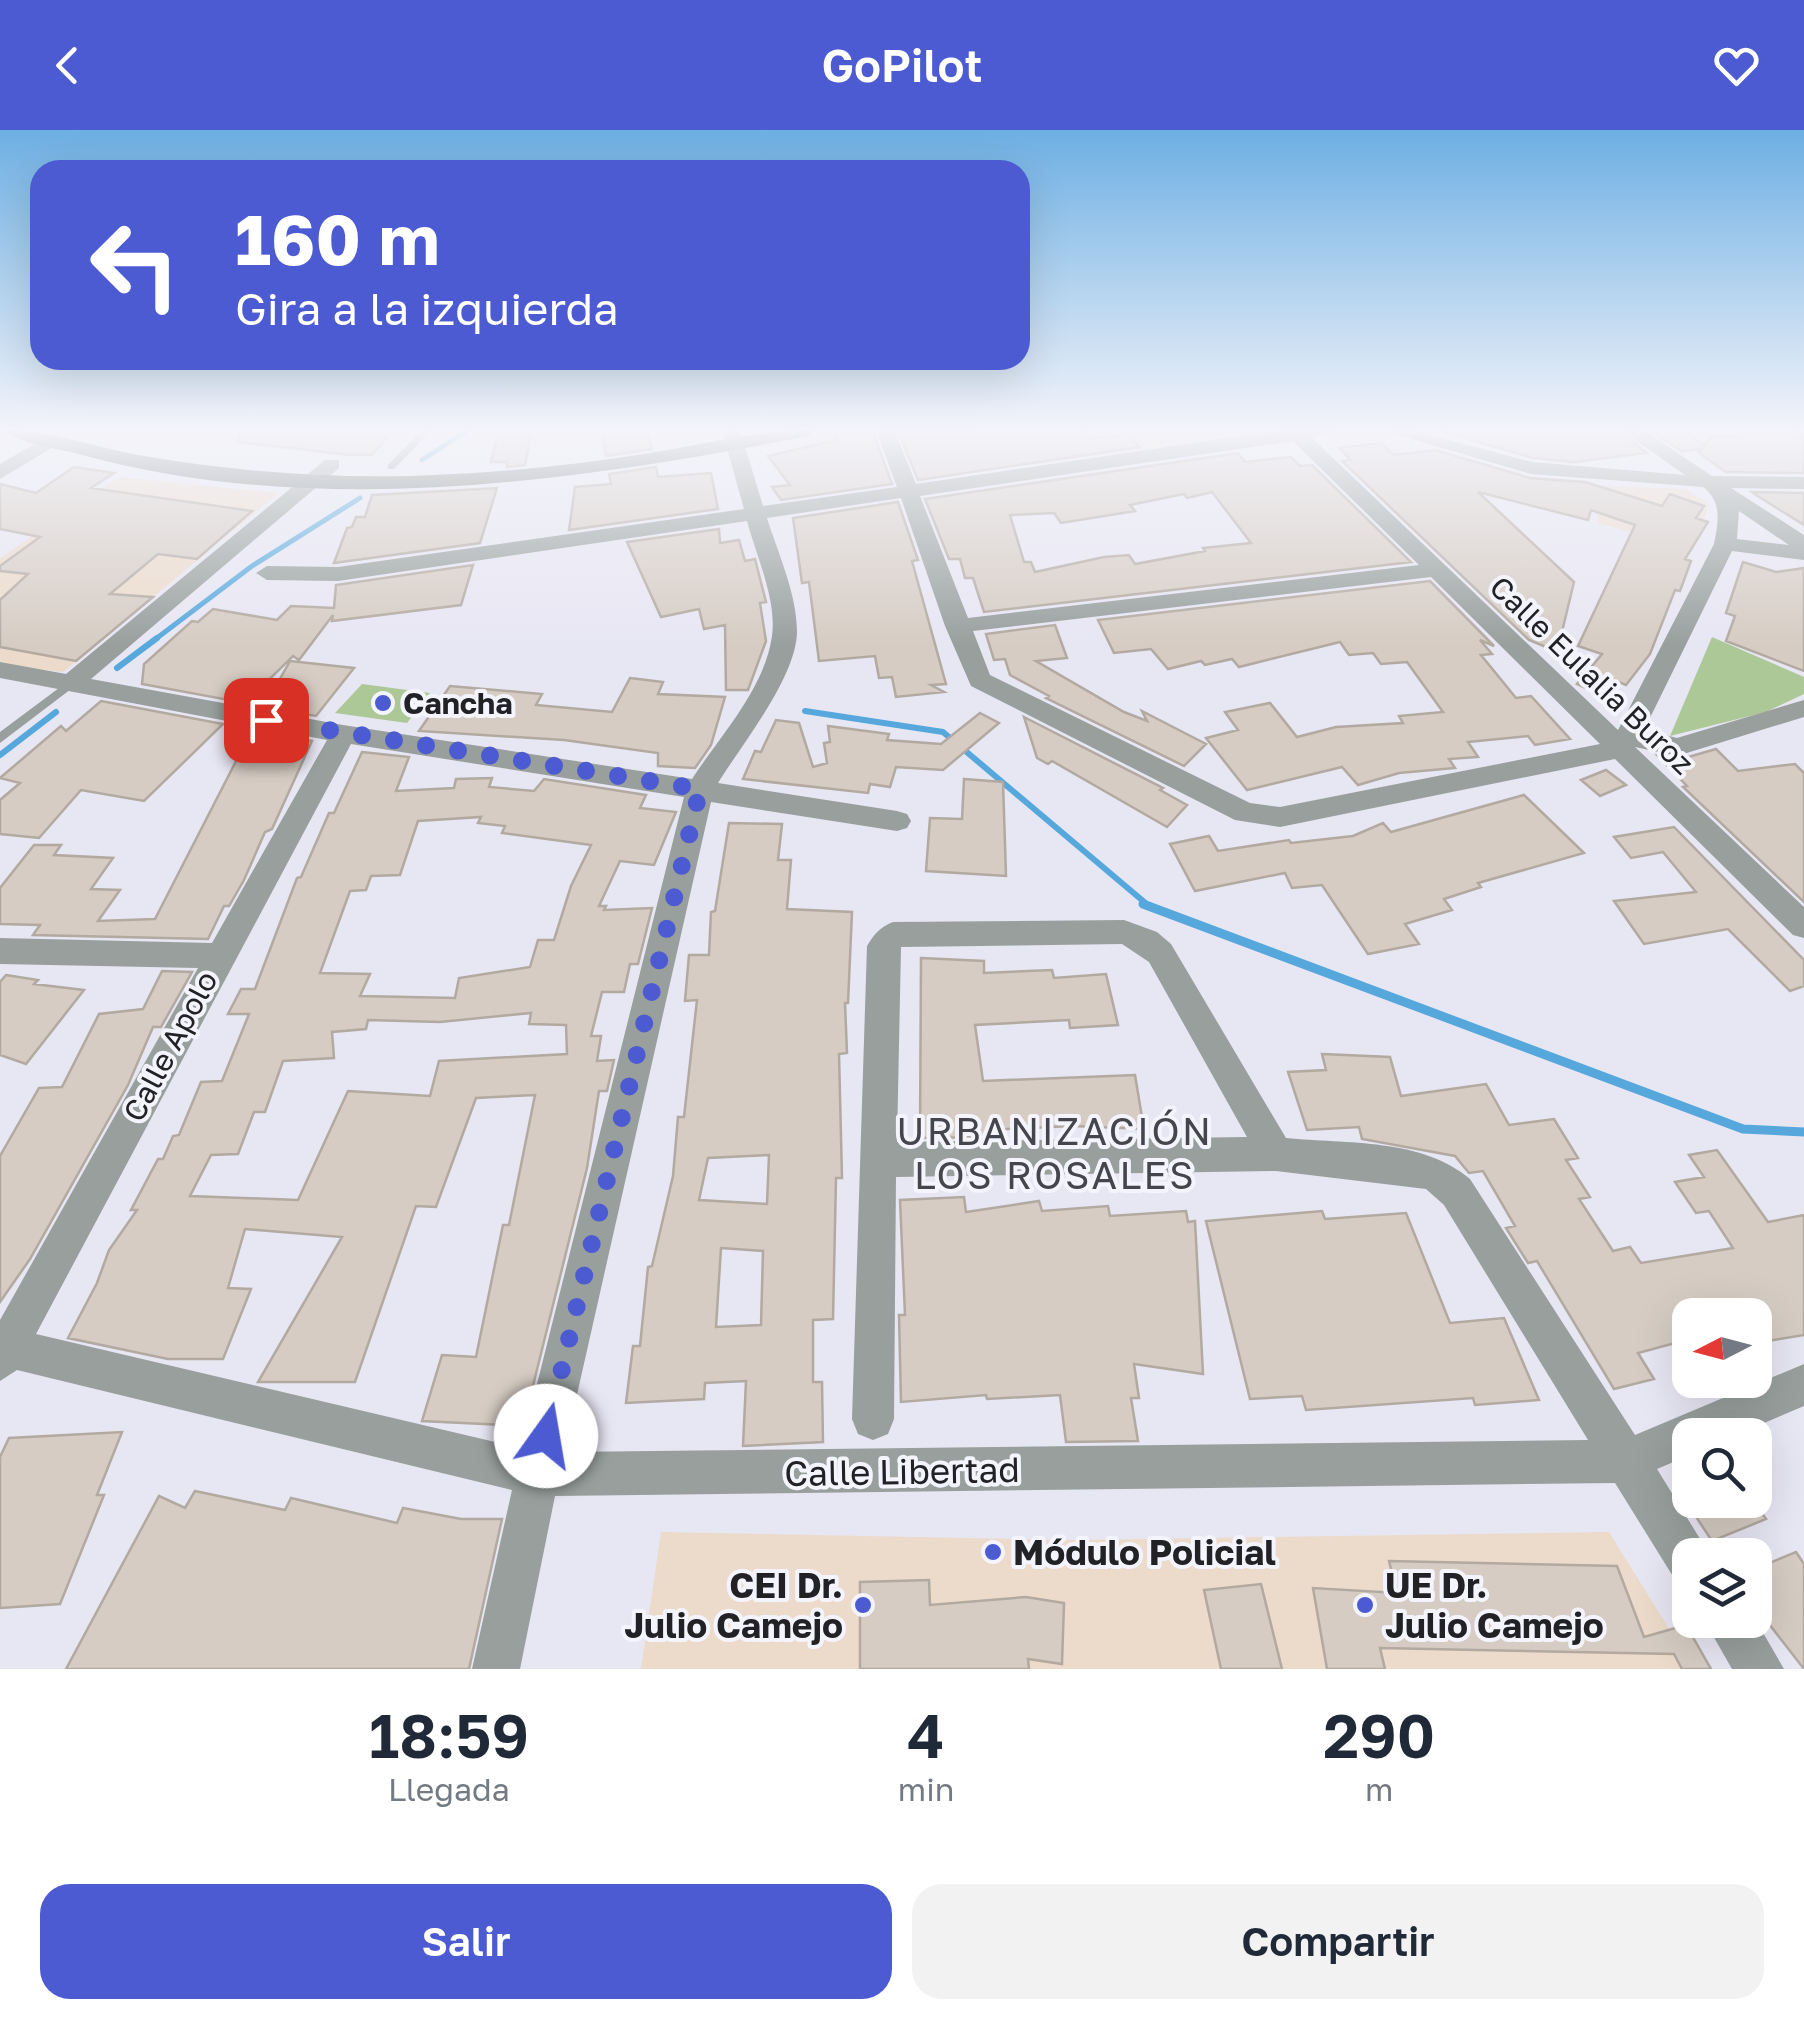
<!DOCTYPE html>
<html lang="es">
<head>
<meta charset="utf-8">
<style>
  :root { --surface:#fff; --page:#f2f2f3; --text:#1f2937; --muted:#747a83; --accent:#4c5bd1 }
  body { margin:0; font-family:"Golos Text",sans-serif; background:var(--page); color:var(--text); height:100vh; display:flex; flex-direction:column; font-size:38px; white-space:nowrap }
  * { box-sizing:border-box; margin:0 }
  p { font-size:32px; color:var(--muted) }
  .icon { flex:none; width:55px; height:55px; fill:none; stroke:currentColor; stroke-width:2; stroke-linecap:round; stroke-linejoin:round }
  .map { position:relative; height:1539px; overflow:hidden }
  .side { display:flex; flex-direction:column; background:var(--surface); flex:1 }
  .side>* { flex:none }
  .top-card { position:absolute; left:30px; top:30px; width:1000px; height:210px; border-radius:30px; box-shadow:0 10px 40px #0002; background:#4c5bd1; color:#fff; overflow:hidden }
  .needle { width:65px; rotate:264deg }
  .fabs { position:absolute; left:1672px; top:1168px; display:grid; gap:20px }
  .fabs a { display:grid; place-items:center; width:100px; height:100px; border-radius:20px; background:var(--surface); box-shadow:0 10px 40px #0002; font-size:50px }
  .pin { position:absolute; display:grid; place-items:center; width:85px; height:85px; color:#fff; margin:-42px; border-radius:20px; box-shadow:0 5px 15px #0006 }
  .me { position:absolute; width:110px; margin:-55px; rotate:13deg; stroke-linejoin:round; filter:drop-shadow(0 0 8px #0008) }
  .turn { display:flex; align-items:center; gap:35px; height:210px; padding:0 40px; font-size:45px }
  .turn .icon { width:130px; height:130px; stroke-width:2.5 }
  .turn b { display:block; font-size:70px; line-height:85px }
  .eta { display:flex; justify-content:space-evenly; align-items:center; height:170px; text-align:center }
  .eta b { font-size:60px; font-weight:600; line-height:70px }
  .button { display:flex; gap:20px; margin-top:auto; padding:20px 40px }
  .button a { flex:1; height:115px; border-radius:30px; background:var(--accent); color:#fff; font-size:40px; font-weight:600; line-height:115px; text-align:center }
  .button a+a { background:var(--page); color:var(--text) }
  header { display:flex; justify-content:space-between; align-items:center; height:130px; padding:0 40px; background:var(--accent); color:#fff; font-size:45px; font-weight:600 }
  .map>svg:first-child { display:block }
  .education { fill:#ecdbca }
  .green { fill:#acc897 }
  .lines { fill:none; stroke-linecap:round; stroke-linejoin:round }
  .stream-far2 { stroke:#56a8dc; stroke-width:5 }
  .stream-far1 { stroke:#56a8dc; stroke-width:6 }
  .stream { stroke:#56a8dc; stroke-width:9 }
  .building { fill:#d6ccc3; stroke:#b2a9a0; stroke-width:2.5; fill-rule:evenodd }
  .lane { fill:#989f9d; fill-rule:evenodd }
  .street { fill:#989f9d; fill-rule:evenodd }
  .secondary { fill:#727b79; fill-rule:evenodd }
  .route { stroke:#4c5bd1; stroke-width:18; stroke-dasharray:0 32.4 }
  .poi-dot { fill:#4c5bd1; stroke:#f4f4fe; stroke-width:4 }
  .labels { text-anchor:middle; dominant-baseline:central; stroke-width:8; stroke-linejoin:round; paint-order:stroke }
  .street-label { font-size:30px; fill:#222226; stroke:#f4f4fe }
  .poi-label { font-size:30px; font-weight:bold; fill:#222226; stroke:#f4f4fe; text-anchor:start }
  .near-street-label { font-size:35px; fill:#222226; stroke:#f4f4fe }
  .near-poi-label { font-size:35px; font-weight:bold; fill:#222226; stroke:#f4f4fe; text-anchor:start }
  .near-neighbourhood-label { font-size:38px; letter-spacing:2.5px; fill:#45454e; stroke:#f4f4fe }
</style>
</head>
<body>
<header><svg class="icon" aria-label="back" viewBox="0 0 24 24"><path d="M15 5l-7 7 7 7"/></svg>GoPilot<svg class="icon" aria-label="heart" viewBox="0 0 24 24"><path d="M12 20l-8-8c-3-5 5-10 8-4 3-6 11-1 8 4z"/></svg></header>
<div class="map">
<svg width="1804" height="1539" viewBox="0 0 1804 1539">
  <rect width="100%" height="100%" fill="#e7e6f3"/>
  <path class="education" d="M 997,300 L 1275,300 L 1277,301 L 1019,336 Z
    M 119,347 L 278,363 L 63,542 L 0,535 L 0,428 Z
    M 1593,355 L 1685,359 L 1709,374 L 1693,420 L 1598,393 Z
    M 661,1402 L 1071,1410 L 1609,1402 L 1694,1539 L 641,1539 Z"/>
  <path class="green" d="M 1712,507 L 1804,547 L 1804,564 L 1766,582 L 1670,606 Z
    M 362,554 L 430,563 L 407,593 L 335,583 Z"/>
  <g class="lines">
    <path class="stream-far2" d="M 422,330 L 468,300
      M 153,511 L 252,436 L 360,368"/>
    <path class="stream-far1" d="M 117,538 L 157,508
      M 805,581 L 943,602 L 1149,776
      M 0,625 L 56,582"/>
    <path class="stream" d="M 1143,774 L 1743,999 L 1804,1002"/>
  </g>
  <path class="building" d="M 239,300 L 393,300 L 372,325 L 350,325 L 238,312 Z
    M 499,300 L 532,300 L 525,335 L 507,337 L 507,332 L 491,332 Z
    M 602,300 L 648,300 L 652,319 L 606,326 Z
    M 1087,300 L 1088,309 L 1129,304 L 1139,317 L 918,350 L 898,301 Z
    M 1437,300 L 1617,300 L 1647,323 L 1574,332 L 1533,328 Z
    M 1650,300 L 1684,300 L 1704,316 L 1710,307 L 1804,301 L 1804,343 L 1726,342 L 1699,323 L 1702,319 L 1681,321 Z
    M 873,302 L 892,354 L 781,370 L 772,357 L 790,355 L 768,326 L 835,310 L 834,303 Z
    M 1381,313 L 1394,325 L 1435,320 L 1530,348 L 1585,352 L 1662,376 L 1670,364 L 1704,376 L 1696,388 L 1708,392 L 1685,429 L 1691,431 L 1680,461 L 1675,460 L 1650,524 L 1626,555 L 1609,548 L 1597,563 L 1577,554 L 1602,524 L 1578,516 L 1635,395 L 1591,380 L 1588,390 L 1478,362 L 1574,452 L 1560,510 L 1555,508 L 1546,517 L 1529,510 L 1342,331 L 1351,330 L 1339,318 Z
    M 1238,323 L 1245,332 L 1291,327 L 1300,336 L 1312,335 L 1411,432 L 984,482 L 973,448 L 965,448 L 960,429 L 949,429 L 925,369 ZM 1212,362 L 1251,413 L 1203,418 L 1205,421 L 1135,434 L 1129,425 L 1104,427 L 1035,442 L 1031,432 L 1024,432 L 1010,385 L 1054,383 L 1061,393 L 1135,381 L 1130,375 L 1184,364 L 1187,368 Z
    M 74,337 L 114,343 L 91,358 L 252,381 L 197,429 L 158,424 L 110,464 L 153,467 L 76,531 L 0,517 L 0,470 L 28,444 L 0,441 L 0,436 L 40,407 L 0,399 L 0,354 L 36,363 Z
    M 656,337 L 658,347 L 711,343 L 718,379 L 569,400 L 575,357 L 611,354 L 609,344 Z
    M 497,358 L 480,413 L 334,433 L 347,398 L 352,397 L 356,387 L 365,387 L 372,365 Z
    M 1752,362 L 1804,363 L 1804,395 L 1756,365 Z
    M 898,372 L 918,430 L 912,431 L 946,554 L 931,555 L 944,562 L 896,567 L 892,547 L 879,548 L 875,526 L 819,531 L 809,452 L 802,453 L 793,388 Z
    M 719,399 L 720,413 L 739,410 L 745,431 L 755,429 L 766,472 L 760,473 L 766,511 L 748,560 L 726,560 L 725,495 L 704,499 L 699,479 L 661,487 L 627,412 Z
    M 1743,432 L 1776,442 L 1804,438 L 1804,541 L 1726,511 L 1735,486 L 1726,483 Z
    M 473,435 L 461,475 L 332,491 L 333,485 L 299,530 L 293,526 L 245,573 L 142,554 L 144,534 L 192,491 L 198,492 L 213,479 L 277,490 L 291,476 L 334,478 L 336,455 Z
    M 1430,451 L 1494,516 L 1480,510 L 1492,524 L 1481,525 L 1516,568 L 1531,566 L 1570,609 L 1535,615 L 1528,606 L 1468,612 L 1478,627 L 1449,629 L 1455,638 L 1399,643 L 1358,655 L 1342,637 L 1247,660 L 1206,608 L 1238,600 L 1225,582 L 1270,573 L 1297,607 L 1336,597 L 1403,593 L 1399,586 L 1443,582 L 1407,532 L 1381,534 L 1373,523 L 1349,525 L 1340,512 L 1239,537 L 1232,529 L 1205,535 L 1201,531 L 1168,539 L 1151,519 L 1114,523 L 1098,490 Z
    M 1055,495 L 1067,528 L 1036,531 L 1124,582 L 1147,591 L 1142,581 L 1206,614 L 1184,636 L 1046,568 L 1049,566 L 1010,545 L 1005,529 L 994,530 L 986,504 Z
    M 290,531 L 354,538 L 316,586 L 264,577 Z
    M 630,548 L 663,552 L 658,564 L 725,567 L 711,615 L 695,638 L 658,636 L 658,623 L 564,610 L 419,601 L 450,556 L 542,564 L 536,575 L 612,582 Z
    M 101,571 L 223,594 L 144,671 L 81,660 L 39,708 L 0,704 L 0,670 L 20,653 L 0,648 L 61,596 L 66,601 Z
    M 980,583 L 999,593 L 943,640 L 896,637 L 890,657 L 870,654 L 868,663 L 743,649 L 755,621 L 761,622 L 776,590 L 799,593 L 813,637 L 827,633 L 824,613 L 830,612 L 828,596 L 889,604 L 887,610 L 941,614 Z
    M 1024,587 L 1163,658 L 1160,660 L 1187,675 L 1167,697 L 1052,631 L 1048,634 L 1037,628 Z
    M 252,600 L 312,611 L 272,699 L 265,702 L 244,750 L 229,776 L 224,776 L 208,809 L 33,805 L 40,795 L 0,794 L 0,758 L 34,715 L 61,715 L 54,725 L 113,728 L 91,759 L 120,760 L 98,791 L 155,789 Z
    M 1716,619 L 1738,641 L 1795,634 L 1804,643 L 1804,772 L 1683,657 L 1687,656 L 1658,626 L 1678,630 Z
    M 362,622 L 409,627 L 396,661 L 454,658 L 456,649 L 492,648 L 489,657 L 534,661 L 544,649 L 646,665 L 640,678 L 676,682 L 654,735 L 620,731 L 599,776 L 606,776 L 604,780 L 652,778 L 638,834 L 630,834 L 624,862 L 602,862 L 591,906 L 601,906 L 597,931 L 614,930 L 607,961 L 599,961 L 587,1038 L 523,1296 L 422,1291 L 442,1225 L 476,1227 L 503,1095 L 509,1095 L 535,965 L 476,968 L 436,1077 L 416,1076 L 355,1252 L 258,1252 L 342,1107 L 245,1099 L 228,1158 L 251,1159 L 223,1229 L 168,1229 L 68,1208 L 97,1153 L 109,1120 L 137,1080 L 131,1080 L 158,1029 L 163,1029 L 173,1006 L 179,1005 L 201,952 L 222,951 L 249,884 L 228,884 L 241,859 L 255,859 L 297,748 L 301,747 L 329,683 L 334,683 ZM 481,687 L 478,693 L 505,696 L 502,703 L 591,715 L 571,756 L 554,810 L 538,810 L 530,837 L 459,848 L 455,868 L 360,866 L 370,844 L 320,843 L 350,761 L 366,760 L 371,746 L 400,745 L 418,691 ZM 531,883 L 529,894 L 566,895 L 567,924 L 439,931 L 430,966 L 348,961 L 298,1070 L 190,1066 L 211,1025 L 238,1024 L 254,982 L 265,982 L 283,931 L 334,928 L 332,902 L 366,899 L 368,890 L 440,892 Z
    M 1606,640 L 1626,655 L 1600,666 L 1581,650 Z
    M 964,649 L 1003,652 L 1006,746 L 926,741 L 930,688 L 962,689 Z
    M 1524,665 L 1584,723 L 1478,753 L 1481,757 L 1444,769 L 1452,780 L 1405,794 L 1419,814 L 1368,824 L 1322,755 L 1292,758 L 1285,743 L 1195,761 L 1170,714 L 1209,706 L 1218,721 L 1289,710 L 1291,713 L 1353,706 L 1383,693 L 1391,702 Z
    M 729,693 L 782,694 L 778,730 L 791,730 L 787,779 L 852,782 L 848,873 L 845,873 L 847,923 L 839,924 L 842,1048 L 836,1048 L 833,1189 L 813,1190 L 813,1252 L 822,1252 L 823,1312 L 743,1316 L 746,1251 L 705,1253 L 704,1269 L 626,1273 L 633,1216 L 640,1216 L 648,1137 L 652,1136 L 673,1046 L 678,987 L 684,987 L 697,870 L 685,871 L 689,825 L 709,825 L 711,782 L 715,781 ZM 769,1025 L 767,1074 L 699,1070 L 708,1028 ZM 721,1118 L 763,1121 L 761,1195 L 716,1197 Z
    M 1674,697 L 1804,830 L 1804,856 L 1790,861 L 1728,799 L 1644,814 L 1614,771 L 1696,762 L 1663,722 L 1631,728 L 1614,707 Z
    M 921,828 L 984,831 L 984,843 L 1052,840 L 1054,848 L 1106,844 L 1118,895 L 1070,898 L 1069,890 L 975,895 L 983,951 L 1135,945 L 1144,999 L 1072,996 L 988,1000 L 988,1007 L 920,1008 Z
    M 162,841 L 192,842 L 161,897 L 153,897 L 128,955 L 30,1129 L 0,1172 L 0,1026 L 39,958 L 62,957 L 99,884 L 143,879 Z
    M 6,845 L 38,850 L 34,854 L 84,860 L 26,934 L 0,925 L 0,852 Z
    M 1322,924 L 1390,927 L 1401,966 L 1486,954 L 1509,995 L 1554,989 L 1578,1028 L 1566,1030 L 1590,1067 L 1579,1069 L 1613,1121 L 1630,1117 L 1641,1133 L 1733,1118 L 1709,1081 L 1696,1083 L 1675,1052 L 1704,1047 L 1689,1025 L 1717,1020 L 1768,1092 L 1804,1085 L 1804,1205 L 1755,1213 L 1755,1185 L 1690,1185 L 1690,1209 L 1638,1223 L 1654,1249 L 1614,1259 L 1537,1131 L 1528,1133 L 1506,1098 L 1515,1096 L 1483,1041 L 1469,1043 L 1455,1026 L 1362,1009 L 1359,997 L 1307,1000 L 1288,942 L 1326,940 Z
    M 964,1067 L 966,1082 L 1039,1071 L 1042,1081 L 1108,1076 L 1110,1086 L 1186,1081 L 1188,1092 L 1195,1091 L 1203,1244 L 1134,1234 L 1139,1268 L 1131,1268 L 1138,1311 L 1066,1312 L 1060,1265 L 987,1269 L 986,1265 L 901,1272 L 899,1185 L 905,1185 L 900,1070 Z
    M 1322,1081 L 1325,1089 L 1406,1083 L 1450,1193 L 1504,1188 L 1539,1270 L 1475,1275 L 1473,1268 L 1306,1280 L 1302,1266 L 1250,1269 L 1206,1091 Z
    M 122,1302 L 97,1365 L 104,1365 L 60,1474 L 0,1478 L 0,1327 L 9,1308 Z
    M 195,1361 L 285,1380 L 291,1368 L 397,1393 L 403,1378 L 461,1389 L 502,1389 L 469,1539 L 66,1539 L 159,1366 L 185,1378 Z
    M 1685,1370 L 1753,1370 L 1766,1389 L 1712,1411 Z
    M 1796,1422 L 1804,1434 L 1804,1539 L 1755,1476 L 1755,1439 Z
    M 1389,1431 L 1617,1436 L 1644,1507 L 1686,1495 L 1711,1539 L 1682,1539 L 1674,1524 L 1380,1518 L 1385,1539 L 1327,1539 L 1313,1458 L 1397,1463 Z
    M 929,1450 L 930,1475 L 1026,1467 L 1064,1473 L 1062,1534 L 1028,1529 L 1029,1539 L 860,1539 L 860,1452 Z
    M 1261,1454 L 1282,1539 L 1221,1539 L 1204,1460 Z"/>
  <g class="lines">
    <path class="lane" d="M 422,300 L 432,300 L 394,339 L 388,339 L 388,335 Z
      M 71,549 L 77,553 L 75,556 L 0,613 L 0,602 Z"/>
    <path class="street" d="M 722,300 L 740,300 L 763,376 L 897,357 L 876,300 L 894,300 L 916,354 L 1283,300 L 1340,300 L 1312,308 L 1618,600 L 1714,414 C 1718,393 1723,372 1703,357 L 1531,344 L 1381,300 L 1412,300 L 1532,332 L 1685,345 L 1621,300 L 1643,300 L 1712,346 L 1804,347 L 1804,359 L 1731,358 L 1804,405 L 1804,430 L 1732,421 L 1644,600 L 1677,608 L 1804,570 L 1804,587 L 1677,626 L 1635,617 L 1804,777 L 1804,808 L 1793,805 L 1615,629 L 1280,697 L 1235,690 L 971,556 L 945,496 L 901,368 L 767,388 C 778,423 797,464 797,502 C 796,548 742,614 718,653 L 897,681 L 907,684 L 911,691 L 907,698 L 897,701 L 711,672 L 564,1322 L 1588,1310 L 1444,1075 L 1426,1059 L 1276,1041 L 896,1047 L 894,1289 L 888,1304 L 873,1310 L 858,1304 L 852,1289 L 867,816 C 874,804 880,797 893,792 L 1124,790 L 1157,802 L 1171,814 L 1286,1008 C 1347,1014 1422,1008 1470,1049 L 1635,1305 L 1804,1234 L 1804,1276 L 1736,1305 L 1690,1305 L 1690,1325 L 1657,1339 L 1710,1425 L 1690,1425 L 1690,1455 L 1674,1448 L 1615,1353 L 555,1366 L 520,1539 L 472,1539 L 512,1360 L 17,1240 L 0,1251 L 0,1190 L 198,838 L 0,834 L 0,808 L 212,813 L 327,610 L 0,548 L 0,532 L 66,544 L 325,330 L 339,330 L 339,338 L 91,549 L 343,595 L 692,649 C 720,606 765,558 772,506 C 777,470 756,425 747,391 L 338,451 L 267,450 L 256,443 L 267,436 L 338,437 L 744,379 ZM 1293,311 L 1419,435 L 968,488 L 920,366 ZM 1739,381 L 1789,415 L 1737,409 ZM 1431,447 L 1600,614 L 1280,677 L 1250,673 L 990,545 L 973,501 ZM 351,614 L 684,667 L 521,1318 L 36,1204 ZM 1122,814 L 1149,832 L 1247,1007 L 897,1012 L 901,817 Z
      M 48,306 L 55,308 L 55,316 L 0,349 L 0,334 Z
      M 1755,1489 L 1784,1539 L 1732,1539 L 1704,1490 Z"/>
    <path class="secondary" d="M 3,300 C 51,300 97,318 144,326 C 232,341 320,348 409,346 C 488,344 567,336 644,324 C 702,315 759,300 817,300 L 808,306 C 572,352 319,389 82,325 C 59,318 20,315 3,300 Z"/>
  </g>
  <linearGradient id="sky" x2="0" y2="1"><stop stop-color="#6dafe3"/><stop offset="0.58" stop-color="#f4f4fa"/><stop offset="1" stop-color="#f4f4fa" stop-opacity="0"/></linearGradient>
  <rect width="1804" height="516" fill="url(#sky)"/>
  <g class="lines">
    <path class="route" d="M 266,590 L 700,659 L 546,1306"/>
  </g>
  <g class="poi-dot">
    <circle cx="383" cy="573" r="10"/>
    <circle cx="993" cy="1422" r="10"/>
    <circle cx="863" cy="1475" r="10"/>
    <circle cx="1365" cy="1475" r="10"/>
  </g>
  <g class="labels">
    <g class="street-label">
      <text transform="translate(1592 545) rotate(44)">Calle Eulalia Buroz</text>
      <text transform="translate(170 916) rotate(-62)">Calle Apolo</text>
    </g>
    <g class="poi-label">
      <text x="403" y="573">Cancha</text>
    </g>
    <g class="near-street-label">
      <text transform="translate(902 1341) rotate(-1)">Calle Libertad</text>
    </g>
    <g class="near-poi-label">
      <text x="1013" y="1422">Módulo Policial</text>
      <text x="843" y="1455" text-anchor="end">CEI Dr.<tspan x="843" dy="40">Julio Camejo</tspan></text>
      <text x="1385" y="1455">UE Dr.<tspan x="1385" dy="40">Julio Camejo</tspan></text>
    </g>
    <g class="near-neighbourhood-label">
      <text x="1055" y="1000">URBANIZACIÓN<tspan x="1055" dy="44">LOS ROSALES</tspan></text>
    </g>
  </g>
</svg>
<div class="fabs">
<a><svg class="needle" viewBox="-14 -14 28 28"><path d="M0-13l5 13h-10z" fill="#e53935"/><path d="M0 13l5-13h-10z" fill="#747a83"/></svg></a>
<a><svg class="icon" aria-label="search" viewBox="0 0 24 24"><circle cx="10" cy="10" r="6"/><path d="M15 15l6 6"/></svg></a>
<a><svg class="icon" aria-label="layers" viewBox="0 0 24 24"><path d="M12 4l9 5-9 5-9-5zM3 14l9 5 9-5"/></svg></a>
</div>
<div class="pin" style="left:266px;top:590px;background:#d93025"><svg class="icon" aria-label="arrive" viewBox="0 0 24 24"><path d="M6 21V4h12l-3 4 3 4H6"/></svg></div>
<svg class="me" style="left:546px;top:1306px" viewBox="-20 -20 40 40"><circle r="19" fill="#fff"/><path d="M0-13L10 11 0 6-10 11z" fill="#4c5bd1"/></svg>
<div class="top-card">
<div class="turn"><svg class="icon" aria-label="left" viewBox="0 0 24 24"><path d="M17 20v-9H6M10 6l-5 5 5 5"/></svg><div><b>160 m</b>Gira a la izquierda</div></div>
</div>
</div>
<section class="side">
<div class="eta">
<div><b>18:59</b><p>Llegada</p></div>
<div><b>4</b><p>min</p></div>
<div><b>290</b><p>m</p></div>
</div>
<div class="button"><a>Salir</a><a>Compartir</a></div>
</section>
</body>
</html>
